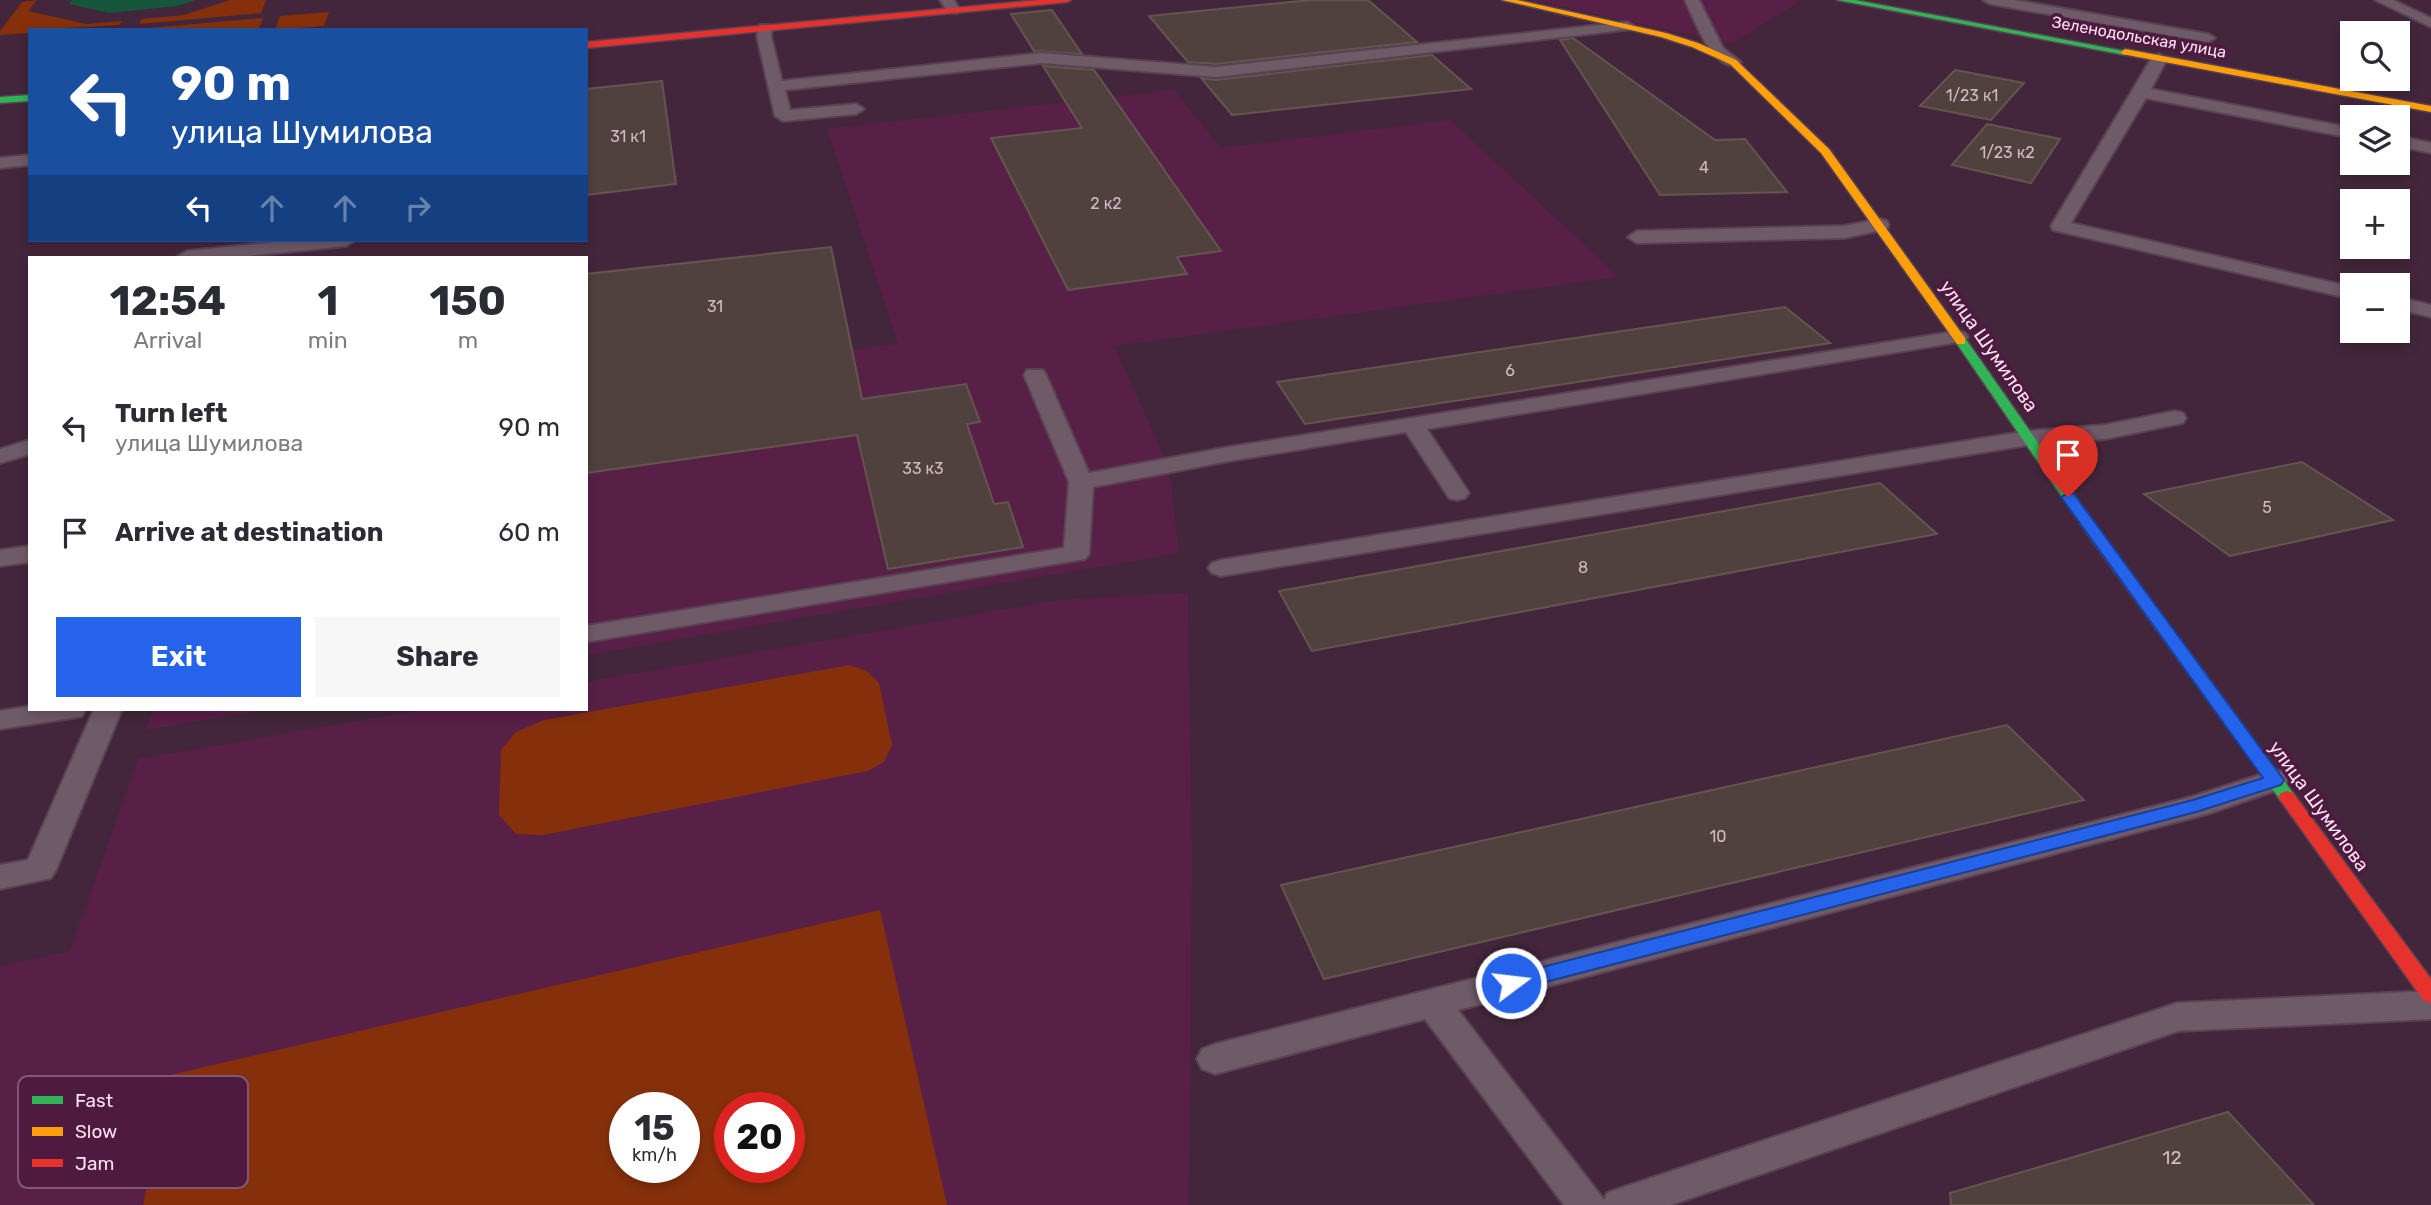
<!DOCTYPE html>
<html lang="en">
<head>
<meta charset="utf-8">
<style>
  :root { --surface:#fff; --page:#f7f7f7; --text:#2b2b33; --muted:#7c7c81; --accent:#2563eb }
  body { margin:0; font-family:Rubik,sans-serif; background:var(--page); color:var(--text); height:100vh; display:flex; flex-direction:column; font-size:26px; white-space:nowrap }
  * { box-sizing:border-box; margin:0 }
  p { font-size:23px; color:var(--muted) }
  .icon { flex:none; width:38px; height:38px; fill:none; stroke:currentColor; stroke-width:2; stroke-linecap:round; stroke-linejoin:round }
  .map { position:relative; flex:1; overflow:hidden }
  .details { position:absolute; left:28px; top:256px; width:560px; height:455px; display:flex; flex-direction:column; background:var(--surface); border-radius:0px; box-shadow:0 4px 10px #0003 }
  .details>* { flex:none }
  .hud { position:absolute; left:28px; top:28px; width:560px; height:214px; border-radius:0px; box-shadow:0 4px 10px #0003; background:#1a4fa0; color:#fff; overflow:hidden }
  .controls { position:absolute; left:2340px; top:21px; display:grid; gap:14px }
  .controls a { display:grid; place-items:center; width:70px; height:70px; border-radius:0px; background:var(--surface); box-shadow:0 4px 10px #0003; font-size:35px }
  .speed { position:absolute; left:609px; top:1092px; display:flex; gap:14px; font-size:35px; font-weight:700; text-align:center }
  .speed>* { display:grid; place-content:center; width:91px; height:91px; border-radius:50%; background:var(--surface); box-shadow:0 4px 10px #0003; line-height:1 }
  .speed small { font-size:18px; font-weight:400 }
  .speed .limit { border:10px solid #d22; background:#fff; color:#111 }
  .pin { position:absolute; display:grid; place-items:center; width:60px; height:60px; color:#fff; margin:-72px -30px; border-radius:50% 50% 50% 0; rotate:-45deg; box-shadow:0 0 7px #0007 }
  .pin .icon { rotate:45deg }
  .me { position:absolute; width:77px; margin:-38px; rotate:75deg; stroke-linejoin:round; filter:drop-shadow(0 0 5px #0008) }
  .turn { display:flex; align-items:center; gap:24px; height:147px; padding:0 28px; font-size:32px }
  .turn .icon { width:91px; height:91px; stroke-width:2.5 }
  .turn b { display:block; font-size:49px; line-height:60px }
  .lanes { display:flex; align-items:center; height:66px; padding:0 28px; background:#0003; justify-content:center; gap:35px; direction:ltr }
  .lanes .off { opacity:.35 }
  .eta { display:flex; justify-content:space-evenly; align-items:center; height:119px; text-align:center }
  .eta b { font-size:42px; font-weight:700; line-height:49px }
  .action { display:flex; gap:14px; margin-top:auto; padding:14px 28px }
  .action a { flex:1; height:80px; border-radius:0px; background:var(--accent); color:#fff; font-size:28px; font-weight:700; line-height:80px; text-align:center }
  .action a+a { background:var(--page); color:var(--text) }
  ul { padding:0; list-style:none }
  li { display:flex; align-items:center; gap:21px; height:105px; padding:0 28px }
  li div { flex:1 }
  li b { display:block; font-size:26px }
  li em { font-style:normal }
  .map>svg:first-child { display:block }
  .built { fill:#582047; fill-rule:evenodd }
  .green { fill:#85300b; fill-rule:evenodd }
  .water { fill:#15563c }
  .building { fill:#50413e; stroke:#645550; stroke-width:2 }
  .lines { fill:none; stroke-linecap:round; stroke-linejoin:round }
  .lane-casing { stroke:#5a4253; stroke-width:4 }
  .fast-casing { stroke:#5a4253; stroke-width:3 }
  .slow-casing { stroke:#5a4253; stroke-width:3 }
  .jam-casing { stroke:#5a4253; stroke-width:3 }
  .lane { fill:#6f5a68; fill-rule:evenodd }
  .fast { fill:#30b455; fill-rule:evenodd }
  .slow { fill:#ff9f0a; fill-rule:evenodd }
  .jam { fill:#e5322d; fill-rule:evenodd }
  .route { fill:#2563eb; stroke:#184099; stroke-width:2 }
  .labels { text-anchor:middle; dominant-baseline:central; stroke-width:7; stroke-linejoin:round; paint-order:stroke }
  .far-street-label { font-size:16px; fill:#fde2f2; stroke:#4f1a40 }
  .number-label { font-size:16px; fill:#d2bac5 }
  .street-label { font-size:19px; fill:#fde2f2; stroke:#4f1a40 }
  .near-number-label { font-size:19px; fill:#d2bac5 }
  .key { fill:#4f1a40; stroke:#835675; stroke-width:2 }
  .key-label { font-size:19px; fill:#fde2f2 }
</style>
</head>
<body>
<div class="map">
<svg width="2431" height="1205" viewBox="0 0 2431 1205">
  <rect width="100%" height="100%" fill="#43263b"/>
  <path class="built" d="M 1532,0 L 1796,0 L 1800,1 L 1732,44 Z
    M 1174,90 L 1221,148 L 1450,120 L 1619,277 L 1114,346 L 1169,466 L 1179,553 L 586,655 L 586,383 L 898,344 L 827,129 Z
    M 1188,593 L 1192,858 L 1189,1205 L 0,1205 L 0,966 L 70,951 L 138,759 L 429,709 L 586,709 L 586,682 L 1058,600 ZM 625,1108 L 684,1108 L 684,1167 L 625,1167 ZM 730,1108 L 789,1108 L 789,1167 L 730,1167 Z
    M 153,709 L 270,709 L 146,730 Z"/>
  <path class="green" d="M 37,0 L 28,11 L 86,24 L 122,21 L 119,25 L 30,30 L 30,33 L 0,35 L 0,31 L 22,2 Z
    M 230,0 L 266,0 L 261,13 L 139,24 L 142,19 L 184,15 Z
    M 329,12 L 324,26 L 275,30 L 280,16 Z
    M 263,18 L 258,30 L 137,30 L 138,29 Z
    M 850,665 L 867,671 L 879,683 L 892,745 L 884,762 L 868,771 L 543,835 L 516,834 L 499,815 L 501,750 L 516,732 L 544,720 Z
    M 880,910 L 947,1205 L 143,1205 L 170,1075 ZM 625,1108 L 684,1108 L 684,1167 L 625,1167 ZM 730,1108 L 789,1108 L 789,1167 L 730,1167 Z"/>
  <path class="water" d="M 72,0 L 196,0 L 177,6 L 109,13 L 69,4 Z"/>
  <path class="building" d="M 1311,0 L 1368,0 L 1417,42 L 1216,64 L 1188,62 L 1149,16 Z
    M 1052,10 L 1082,54 L 1034,51 L 1011,14 Z
    M 1573,38 L 1715,140 L 1745,139 L 1787,192 L 1660,195 L 1560,40 Z
    M 1432,55 L 1471,89 L 1232,115 L 1201,78 L 1216,80 Z
    M 1043,66 L 1094,70 L 1221,251 L 1177,257 L 1187,274 L 1068,290 L 991,138 L 1082,128 Z
    M 1955,70 L 2024,83 L 1991,120 L 1920,106 Z
    M 662,81 L 676,184 L 586,195 L 586,89 Z
    M 1987,124 L 2060,139 L 2031,183 L 1952,165 Z
    M 831,247 L 862,399 L 966,384 L 980,422 L 967,424 L 994,504 L 1008,502 L 1023,547 L 888,569 L 857,435 L 586,473 L 586,274 Z
    M 1785,307 L 1830,343 L 1305,424 L 1277,382 Z
    M 2302,462 L 2393,520 L 2230,556 L 2144,494 Z
    M 1880,483 L 1937,534 L 1312,651 L 1279,591 Z
    M 2007,725 L 2084,800 L 1324,979 L 1281,885 Z
    M 2228,1112 L 2314,1205 L 1951,1205 L 1950,1193 Z"/>
  <g class="lines">
    <g class="lane-casing">
      <path id="lane" d="M 940,0 L 954,0 L 960,10 L 958,13 L 948,13 Z
        M 1685,0 L 1699,0 L 1723,48 L 1741,62 L 1738,65 C 1712,71 1694,19 1685,0 Z
        M 1983,0 L 2014,0 L 2208,34 L 2215,38 L 2208,42 L 1990,4 Z
        M 2375,0 L 2393,0 L 2431,18 L 2431,27 Z
        M 1627,22 L 1634,26 L 1632,29 L 1216,77 L 1042,63 L 785,90 L 790,110 L 856,104 L 864,109 L 856,114 L 783,121 L 775,116 L 757,36 L 760,25 L 770,25 L 772,28 L 771,36 L 782,81 L 1042,53 L 1216,67 Z
        M 2159,54 L 2167,59 L 2151,89 L 2352,128 L 2352,138 L 2146,98 L 2071,223 L 2352,287 L 2352,299 L 2053,230 L 2051,226 L 2151,59 Z
        M 2398,136 L 2431,143 L 2431,153 L 2398,146 Z
        M 30,155 L 30,165 L 0,168 L 0,158 Z
        M 1880,219 L 1887,221 L 1889,225 L 1887,229 L 1844,238 L 1637,243 L 1628,237 L 1637,231 L 1844,226 Z
        M 295,240 L 355,240 L 346,246 L 238,257 L 177,257 L 187,251 Z
        M 2398,297 L 2431,305 L 2431,317 L 2398,309 Z
        M 1958,331 L 1965,333 L 1968,337 L 1965,341 L 1427,429 L 1469,493 L 1465,498 L 1457,500 L 1449,498 L 1406,432 L 1229,461 L 1093,487 L 1089,554 L 1085,559 L 586,642 L 586,626 L 1064,548 L 1069,482 L 1024,375 L 1027,370 L 1043,370 L 1046,375 L 1089,473 L 1229,447 Z
        M 2175,411 L 2183,413 L 2186,418 L 2183,423 L 2105,439 L 2028,445 L 1221,576 L 1212,573 L 1208,568 L 1212,563 L 1221,560 L 2028,431 L 2105,425 Z
        M 30,440 L 30,454 L 0,463 L 0,449 Z
        M 30,546 L 30,562 L 0,566 L 0,550 Z
        M 30,706 L 30,709 L 86,709 L 82,716 L 72,718 L 0,729 L 0,711 Z
        M 94,709 L 122,709 L 56,870 L 51,878 L 0,889 L 0,865 L 28,860 Z
        M 2275,770 L 2286,773 L 2290,780 L 2286,787 L 2207,814 L 1458,1010 L 1604,1200 L 1607,1193 L 1621,1188 L 2177,1003 L 2431,991 L 2431,1019 L 2178,1031 L 1671,1205 L 1564,1205 L 1425,1019 L 1215,1074 L 1202,1069 L 1197,1059 L 1202,1049 L 1215,1044 L 2191,797 Z"/>
    </g>
    <g class="fast-casing">
      <path id="fast" d="M 1837,0 L 1855,0 L 2129,52 L 2125,55 Z
        M 30,95 L 30,101 L 0,103 L 0,97 Z
        M 1961,337 L 1965,338 L 2101,533 L 2293,793 L 2296,797 L 2293,801 L 2281,801 L 2091,539 L 1955,341 Z"/>
    </g>
    <g class="slow-casing">
      <path id="slow" d="M 1502,0 L 1517,0 L 1666,33 L 1698,43 L 1736,60 L 1829,149 L 1965,338 L 1965,344 L 1957,344 L 1821,153 L 1730,64 L 1692,47 L 1661,37 Z
        M 2125,49 L 2431,106 L 2431,112 L 2122,54 L 2121,52 Z"/>
    </g>
    <g class="jam-casing">
      <path id="jam" d="M 1040,0 L 1071,0 L 1067,2 L 586,48 L 586,42 Z
        M 2287,791 L 2293,793 L 2431,979 L 2431,1003 L 2424,1001 L 2281,801 L 2278,797 L 2281,793 Z"/>
    </g>
    <use href="#lane" class="lane"/>
    <use href="#fast" class="fast"/>
    <use href="#slow" class="slow"/>
    <use href="#jam" class="jam"/>
  </g>
  <path class="route" d="M 2068,493 L 2074,494 L 2281,776 L 2284,780 L 2281,785 L 2196,812 L 1511,991 L 1503,989 L 1500,983 L 1503,977 L 1511,975 L 2193,800 L 2263,778 L 2061,497 Z"/>
  <g class="labels">
    <g class="far-street-label">
      <text transform="translate(2139 37) rotate(10)">Зеленодольская улица</text>
    </g>
    <g class="number-label">
      <text x="1972" y="95">1/23 к1</text>
      <text x="628" y="136">31 к1</text>
      <text x="2007" y="152">1/23 к2</text>
      <text x="1704" y="167">4</text>
      <text x="1106" y="203">2 к2</text>
      <text x="715" y="306">31</text>
      <text x="1510" y="370">6</text>
      <text x="923" y="468">33 к3</text>
      <text x="2267" y="507">5</text>
      <text x="1583" y="567">8</text>
      <text x="1718" y="836">10</text>
    </g>
    <g class="street-label">
      <text transform="translate(1989 346) rotate(55)">улица Шумилова</text>
      <text transform="translate(2319 806) rotate(54)">улица Шумилова</text>
    </g>
    <g class="near-number-label">
      <text x="2172" y="1157">12</text>
    </g>
  </g>
  <rect x="18" y="1076" width="230" height="112" rx="10" class="key"/>
  <rect x="32" y="1096" width="31" height="8" fill="#30b455"/>
  <rect x="32" y="1127" width="31" height="9" fill="#ff9f0a"/>
  <rect x="32" y="1159" width="31" height="8" fill="#e5322d"/>
  <g class="key-label">
    <text x="75" y="1107">Fast</text>
    <text x="75" y="1138">Slow</text>
    <text x="75" y="1170">Jam</text>
  </g>
</svg>
<div class="controls">
<a><svg class="icon" aria-label="search" viewBox="0 0 24 24"><circle cx="10" cy="10" r="6"/><path d="M15 15l6 6"/></svg></a>
<a><svg class="icon" aria-label="layers" viewBox="0 0 24 24"><path d="M12 4l9 5-9 5-9-5zM3 14l9 5 9-5"/></svg></a>
<a>+</a>
<a>−</a>
</div>
<div class="speed"><div>15<small>km/h</small></div><div class="limit">20</div></div>
<div class="pin" style="left:2068px;top:497px;background:#d93025"><svg class="icon" aria-label="arrive" viewBox="0 0 24 24"><path d="M6 21V4h12l-3 4 3 4H6"/></svg></div>
<svg class="me" style="left:1511px;top:983px" viewBox="-20 -20 40 40"><circle r="17" fill="#2563eb" stroke="#fff" stroke-width="3"/><path d="M0-11L8 9 0 5-8 9z" fill="#fff"/></svg>
<div class="hud">
<div class="turn"><svg class="icon" aria-label="left" viewBox="0 0 24 24"><path d="M17 20v-9H6M10 6l-5 5 5 5"/></svg><div><b>90 m</b>улица Шумилова</div></div>
<div class="lanes"><svg class="icon" aria-label="left" viewBox="0 0 24 24"><path d="M17 20v-9H6M10 6l-5 5 5 5"/></svg><svg class="icon off" aria-label="ahead" viewBox="0 0 24 24"><path d="M12 20V5M6 11l6-6 6 6"/></svg><svg class="icon off" aria-label="ahead" viewBox="0 0 24 24"><path d="M12 20V5M6 11l6-6 6 6"/></svg><svg class="icon off" aria-label="right" viewBox="0 0 24 24"><path d="M7 20v-9h11M14 6l5 5-5 5"/></svg></div>
</div>
<section class="details">
<div class="eta">
<div><b>12:54</b><p>Arrival</p></div>
<div><b>1</b><p>min</p></div>
<div><b>150</b><p>m</p></div>
</div>
<ul>
<li><svg class="icon" aria-label="left" viewBox="0 0 24 24"><path d="M17 20v-9H6M10 6l-5 5 5 5"/></svg><div><b>Turn left</b><p>улица Шумилова</p></div><em>90 m</em></li>
<li><svg class="icon" aria-label="arrive" viewBox="0 0 24 24"><path d="M6 21V4h12l-3 4 3 4H6"/></svg><div><b>Arrive at destination</b></div><em>60 m</em></li>
</ul>
<div class="action"><a>Exit</a><a>Share</a></div>
</section>
</div>
</body>
</html>
